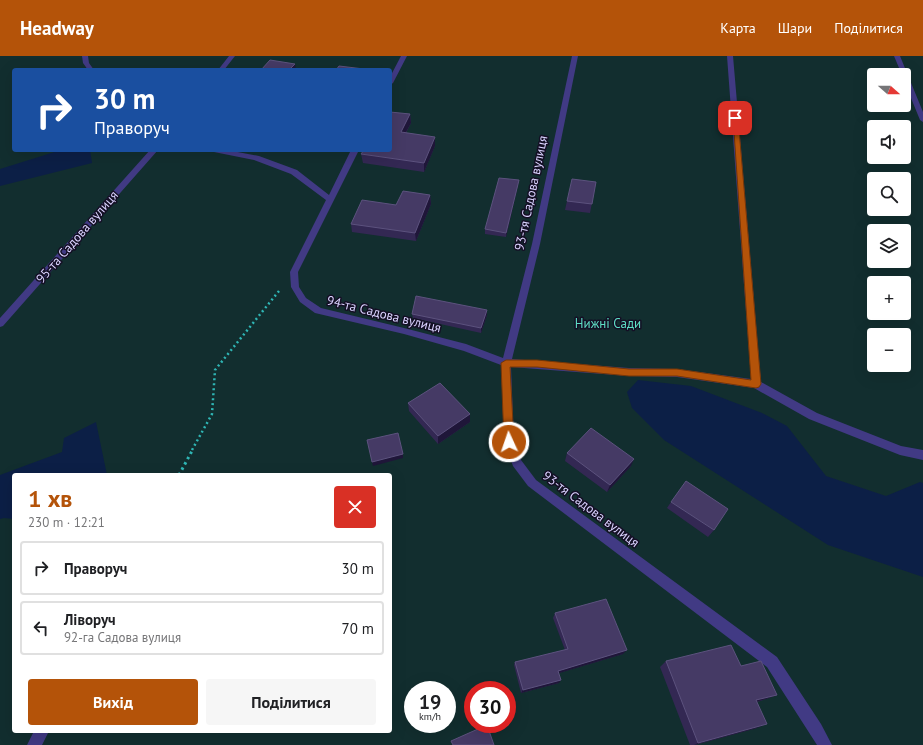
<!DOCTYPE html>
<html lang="uk">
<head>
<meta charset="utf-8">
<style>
  :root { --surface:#fff; --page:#f6f6f6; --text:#202124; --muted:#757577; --line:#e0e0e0; --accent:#b45309 }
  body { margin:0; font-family:"PT Sans",sans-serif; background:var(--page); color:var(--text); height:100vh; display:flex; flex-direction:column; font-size:15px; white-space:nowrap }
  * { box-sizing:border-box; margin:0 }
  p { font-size:13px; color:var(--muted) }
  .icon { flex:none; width:22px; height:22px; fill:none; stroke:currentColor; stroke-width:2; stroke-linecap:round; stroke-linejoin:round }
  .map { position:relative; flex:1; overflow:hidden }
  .sheet { position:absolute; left:12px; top:417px; width:380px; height:260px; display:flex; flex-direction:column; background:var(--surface); border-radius:4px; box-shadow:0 4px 16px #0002 }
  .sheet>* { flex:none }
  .guide { position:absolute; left:12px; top:12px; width:380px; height:84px; border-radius:4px; box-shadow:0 4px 16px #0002; background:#1a4fa0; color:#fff; overflow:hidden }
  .needle { width:26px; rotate:111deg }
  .fabs { position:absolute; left:867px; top:12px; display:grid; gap:8px }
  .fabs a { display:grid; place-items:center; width:44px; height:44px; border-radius:4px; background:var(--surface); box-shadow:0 4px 16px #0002; font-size:20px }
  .speed { position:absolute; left:404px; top:625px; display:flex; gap:8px; font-size:20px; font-weight:700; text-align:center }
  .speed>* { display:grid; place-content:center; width:52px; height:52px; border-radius:50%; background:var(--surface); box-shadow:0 4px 16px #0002; line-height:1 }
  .speed small { font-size:10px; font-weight:400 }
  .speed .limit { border:6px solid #d22; background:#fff; color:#111 }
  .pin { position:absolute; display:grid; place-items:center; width:34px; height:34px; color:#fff; margin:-17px; border-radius:8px; box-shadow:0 2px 6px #0006 }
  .me { position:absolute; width:44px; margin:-22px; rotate:357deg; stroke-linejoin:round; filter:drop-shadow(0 0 3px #0008) }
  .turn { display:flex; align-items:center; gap:14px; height:84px; padding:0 16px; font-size:18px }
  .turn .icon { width:52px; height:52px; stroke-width:2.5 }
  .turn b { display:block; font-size:28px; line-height:34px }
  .round { display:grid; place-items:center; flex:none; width:42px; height:42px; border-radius:4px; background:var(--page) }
  .headline { display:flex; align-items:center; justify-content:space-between; height:68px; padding:0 16px }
  h1 { font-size:24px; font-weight:800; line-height:30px; color:var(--accent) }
  .button { display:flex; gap:8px; margin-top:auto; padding:8px 16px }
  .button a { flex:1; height:46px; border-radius:4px; background:var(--accent); color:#fff; font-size:16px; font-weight:800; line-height:46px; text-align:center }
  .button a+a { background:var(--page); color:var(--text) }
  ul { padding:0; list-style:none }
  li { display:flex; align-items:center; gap:12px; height:54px; margin:0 8px 6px; padding:0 8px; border:2px solid var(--line); border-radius:4px }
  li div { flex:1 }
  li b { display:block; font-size:15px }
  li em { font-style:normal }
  header { display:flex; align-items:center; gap:24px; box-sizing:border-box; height:56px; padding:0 20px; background:var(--accent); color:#fff }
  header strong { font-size:19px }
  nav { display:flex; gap:22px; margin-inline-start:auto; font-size:14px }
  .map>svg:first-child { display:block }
  .green { fill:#122e2f; fill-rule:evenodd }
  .water { fill:#0c1f46 }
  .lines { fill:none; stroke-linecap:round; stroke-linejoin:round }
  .path-far1 { stroke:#2fb6b5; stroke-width:2.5; stroke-dasharray:2 3; stroke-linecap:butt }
  .path { stroke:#2fb6b5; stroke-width:3; stroke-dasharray:2.5 3.5; stroke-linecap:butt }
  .minor { fill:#413a84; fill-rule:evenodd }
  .wall { fill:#332853 }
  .shaded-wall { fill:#1f1639 }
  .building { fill:#453a65; stroke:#5c527e }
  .route { fill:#b45309; stroke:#753606 }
  .labels { text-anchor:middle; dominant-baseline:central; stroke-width:3; stroke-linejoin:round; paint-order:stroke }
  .street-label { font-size:13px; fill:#dad3ff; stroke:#140f25 }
  .park-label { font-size:13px; fill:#5edfc6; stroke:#140f25 }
</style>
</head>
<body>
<header>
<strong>Headway</strong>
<nav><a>Карта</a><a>Шари</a><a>Поділитися</a></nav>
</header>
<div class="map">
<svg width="923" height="689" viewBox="0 0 923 689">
  <rect width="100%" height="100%" fill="#140f25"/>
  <path class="green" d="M 0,0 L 923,0 L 923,689 L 0,689 ZM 14,14 L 390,14 L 390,94 L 14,94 ZM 874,19 L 904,19 L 904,49 L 874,49 ZM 874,71 L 904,71 L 904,101 L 874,101 ZM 874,123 L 904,123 L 904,153 L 874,153 ZM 874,175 L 904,175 L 904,205 L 874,205 ZM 874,227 L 904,227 L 904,257 L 874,257 ZM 874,279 L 904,279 L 904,309 L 874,309 ZM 14,419 L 390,419 L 390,675 L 14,675 ZM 413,634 L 447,634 L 447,668 L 413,668 ZM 473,634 L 507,634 L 507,668 L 473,668 Z"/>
  <path class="water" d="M 61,94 L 90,94 L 92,107 L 0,130 L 0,113 Z
    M 638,324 L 691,330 L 762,357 L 787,370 L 826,420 L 886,440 L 920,426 L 923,427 L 923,521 L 828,489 L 664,384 L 632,352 L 627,336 Z
    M 96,366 L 107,419 L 14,419 L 14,463 L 4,462 L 0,463 L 0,419 L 62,396 L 64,382 Z"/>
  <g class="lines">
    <path class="path-far1" d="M 192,394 L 212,358 L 215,314 L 279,235"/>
    <path class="path" d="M 179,419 L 193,393"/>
    <path class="minor" d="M 82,0 L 88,0 L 89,7 L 94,14 L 88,14 L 83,7 Z
      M 229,0 L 235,0 L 224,14 L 218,14 Z
      M 401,0 L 407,0 L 393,27 L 390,29 L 390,21 Z
      M 572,0 L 578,0 L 540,188 L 512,303 L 629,312 L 677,313 L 751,323 L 727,0 L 733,0 L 761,326 L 817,357 L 901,390 L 923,394 L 923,404 L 900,399 L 809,363 L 754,332 L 677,321 L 629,320 L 511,311 L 514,386 L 521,404 L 536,424 L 777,601 L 821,668 L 832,689 L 817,689 L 767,611 L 528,430 L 513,410 L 504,386 L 501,309 L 464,295 L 404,278 L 315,257 L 300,246 L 291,231 L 290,216 L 326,144 L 291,118 L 254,104 L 214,96 L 188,96 L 184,94 L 227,94 L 259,100 L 297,114 L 329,139 L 351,94 L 359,94 L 298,216 L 299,231 L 306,242 L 321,252 L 404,272 L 466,288 L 503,302 L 532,188 Z
      M 894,0 L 900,0 L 923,56 L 923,66 L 920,64 L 904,25 L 904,19 L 902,19 Z
      M 150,94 L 158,94 L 3,270 L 0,271 L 0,262 Z
      M 34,675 L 49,675 L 42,689 L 27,689 Z"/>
  </g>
  <path class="wall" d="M 410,58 L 411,67 L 406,77 L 435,90 L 424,116 L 363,107 L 361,98 Z
    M 596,126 L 590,157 L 565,154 L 567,145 Z
    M 518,129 L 506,181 L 485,178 L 485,173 Z
    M 430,139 L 431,148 L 416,185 L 352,176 L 351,168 L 396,149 Z
    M 487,254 L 487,259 L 481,277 L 413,262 L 412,258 Z
    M 408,347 L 470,358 L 470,366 L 438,388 L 409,355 Z
    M 567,397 L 631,410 L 607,436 L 565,405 Z
    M 671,446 L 714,474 L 708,481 L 667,452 Z
    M 555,557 L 623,598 L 559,617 L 559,627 L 521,637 L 514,609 L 515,606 L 565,594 L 553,562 Z
    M 666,605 L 741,610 L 777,639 L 766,643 L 757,646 L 757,672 L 695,689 L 690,689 L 660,611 Z"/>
  <path class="shaded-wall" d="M 295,8 L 296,14 L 289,14 Z
    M 410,58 L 411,67 L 401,85 L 401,76 Z
    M 435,81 L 435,90 L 424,116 L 424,107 Z
    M 519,124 L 518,129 L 506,181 L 506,177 Z
    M 430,139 L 431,148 L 416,185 L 415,177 Z
    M 487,254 L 487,259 L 481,277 L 481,272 Z
    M 470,358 L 470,366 L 438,388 L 438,380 Z
    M 403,398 L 403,402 L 373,410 L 372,406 Z
    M 634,403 L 631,410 L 607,436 L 610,429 Z
    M 627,594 L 623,598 L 556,618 L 558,615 Z
    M 561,624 L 559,627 L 521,637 L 523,634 Z
    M 777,639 L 766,643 L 746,649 L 756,644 Z
    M 767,668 L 757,672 L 694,689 L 698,687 Z"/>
  <path class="building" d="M 270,4 L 295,8 L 289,14 L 261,14 Z
    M 339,10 L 364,13 L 363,14 L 336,14 Z
    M 390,56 L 410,58 L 401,76 L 435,81 L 424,107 L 361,98 L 364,94 L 390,94 Z
    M 499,122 L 519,124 L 506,177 L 485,173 Z
    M 572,123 L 596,126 L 592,148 L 567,145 Z
    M 403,135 L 430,139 L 415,177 L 351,168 L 362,144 L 396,149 Z
    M 416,240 L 487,254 L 481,272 L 412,258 Z
    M 440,327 L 470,358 L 438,380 L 408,347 Z
    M 591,372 L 634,403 L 610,429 L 567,397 Z
    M 398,377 L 403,398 L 372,406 L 367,384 Z
    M 686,425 L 728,453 L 714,474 L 671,446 Z
    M 606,543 L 627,594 L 558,615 L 561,624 L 523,634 L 515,606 L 568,593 L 555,557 Z
    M 731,589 L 741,610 L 761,605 L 777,639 L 756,644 L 767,668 L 698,687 L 666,605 Z
    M 487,669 L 494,689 L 453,689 L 451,685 Z"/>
  <path class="route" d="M 733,61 L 738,62 L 761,328 L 759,331 L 756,332 L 677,320 L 629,320 L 537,311 L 510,311 L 514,386 L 512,389 L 505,389 L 504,386 L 501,307 L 506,304 L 537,304 L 629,313 L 677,313 L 751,324 Z"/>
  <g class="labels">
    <g class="street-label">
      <text transform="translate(531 137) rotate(-78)">93-тя Садова вулиця</text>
      <text transform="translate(77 181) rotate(-49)">95-та Садова вулиця</text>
      <text transform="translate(384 258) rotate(14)">94-та Садова вулиця</text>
      <text transform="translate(591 453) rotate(37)">93-тя Садова вулиця</text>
    </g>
    <g class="park-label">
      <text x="608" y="267">Нижні Сади</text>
    </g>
  </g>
</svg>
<div class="fabs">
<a><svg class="needle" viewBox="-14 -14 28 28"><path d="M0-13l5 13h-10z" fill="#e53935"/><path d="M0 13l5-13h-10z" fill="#757577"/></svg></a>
<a><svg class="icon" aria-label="sound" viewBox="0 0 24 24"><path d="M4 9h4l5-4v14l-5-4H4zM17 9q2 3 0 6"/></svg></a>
<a><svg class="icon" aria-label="search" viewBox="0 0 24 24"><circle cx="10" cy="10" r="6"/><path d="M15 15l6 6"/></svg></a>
<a><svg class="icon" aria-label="layers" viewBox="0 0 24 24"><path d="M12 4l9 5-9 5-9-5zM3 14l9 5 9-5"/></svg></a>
<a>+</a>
<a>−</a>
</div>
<div class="speed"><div>19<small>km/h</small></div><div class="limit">30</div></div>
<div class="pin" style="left:735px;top:62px;background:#d93025"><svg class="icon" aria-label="arrive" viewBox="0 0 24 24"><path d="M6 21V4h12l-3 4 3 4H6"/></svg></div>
<svg class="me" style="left:509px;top:386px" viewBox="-20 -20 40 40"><circle r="17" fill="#b45309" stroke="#fff" stroke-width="3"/><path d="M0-11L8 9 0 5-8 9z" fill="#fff"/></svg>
<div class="guide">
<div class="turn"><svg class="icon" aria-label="right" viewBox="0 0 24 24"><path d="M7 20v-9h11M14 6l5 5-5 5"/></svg><div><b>30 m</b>Праворуч</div></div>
</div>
<section class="sheet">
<div class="headline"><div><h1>1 хв</h1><p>230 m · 12:21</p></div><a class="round" style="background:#d93025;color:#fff"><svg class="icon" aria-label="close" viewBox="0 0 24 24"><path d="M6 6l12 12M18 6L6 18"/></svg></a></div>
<ul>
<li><svg class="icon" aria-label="right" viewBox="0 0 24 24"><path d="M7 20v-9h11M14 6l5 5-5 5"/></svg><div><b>Праворуч</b></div><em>30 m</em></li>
<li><svg class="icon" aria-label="left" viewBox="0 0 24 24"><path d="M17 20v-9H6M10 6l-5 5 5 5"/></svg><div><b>Ліворуч</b><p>92-га Садова вулиця</p></div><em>70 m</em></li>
</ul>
<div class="button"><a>Вихід</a><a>Поділитися</a></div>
</section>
</div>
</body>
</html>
